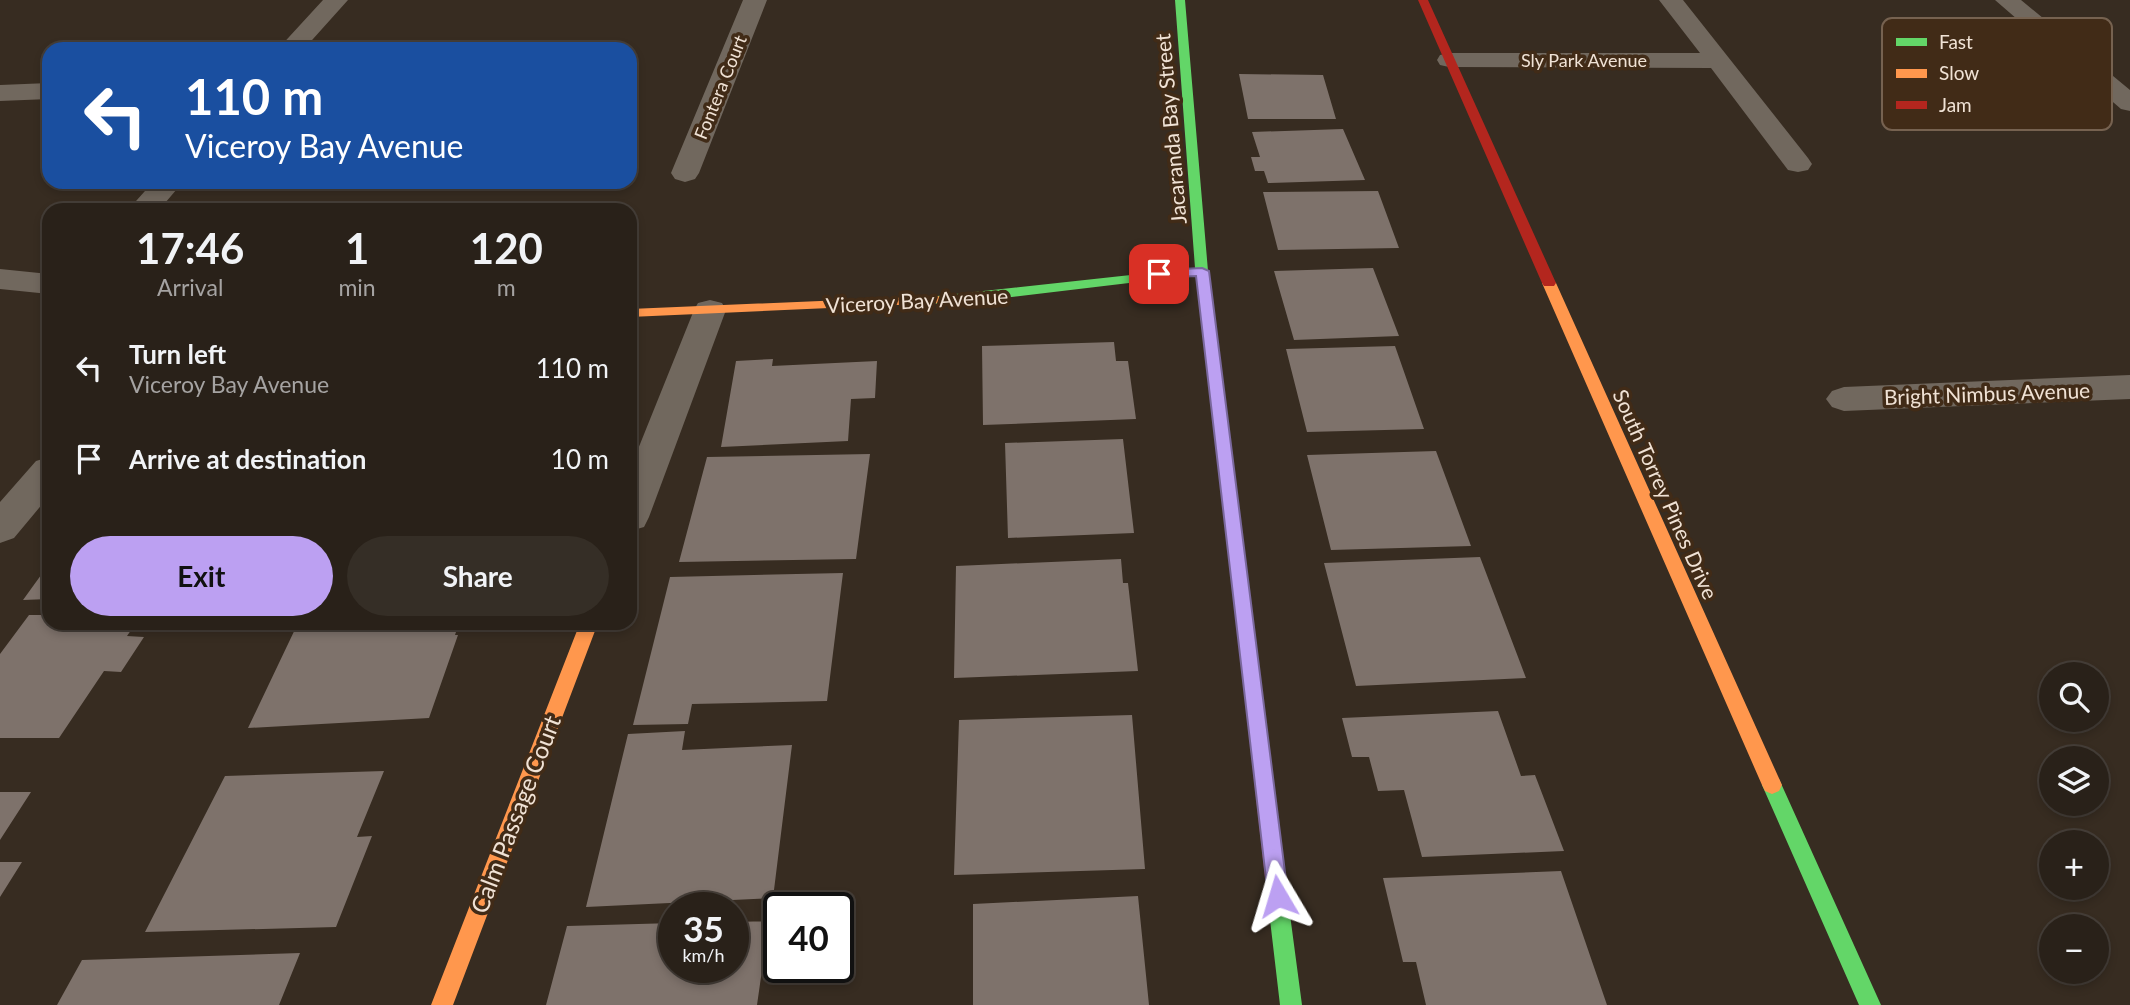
<!DOCTYPE html>
<html lang="en">
<head>
<meta charset="utf-8">
<style>
  :root { --surface:#292119; --page:#352e26; --text:#f1f3f6; --muted:#a5a3a2; --line:#453e38; --accent:#bca0f2 }
  body { margin:0; font-family:Lato,sans-serif; background:var(--page); color:var(--text); height:100vh; display:flex; flex-direction:column; font-size:26px; white-space:nowrap }
  * { box-sizing:border-box; margin:0 }
  p { font-size:23px; color:var(--muted) }
  .icon { flex:none; width:38px; height:38px; fill:none; stroke:currentColor; stroke-width:2; stroke-linecap:round; stroke-linejoin:round }
  .map { position:relative; flex:1; overflow:hidden }
  .sheet { position:absolute; left:42px; top:203px; width:595px; height:427px; display:flex; flex-direction:column; background:var(--surface); border-radius:21px; box-shadow:0 4px 10px #0003,0 0 0 2px var(--line) }
  .sheet>* { flex:none }
  .banner { position:absolute; left:42px; top:42px; width:595px; height:147px; border-radius:21px; box-shadow:0 4px 10px #0003,0 0 0 2px var(--line); background:#1a4fa0; color:#fff; overflow:hidden }
  .controls { position:absolute; left:2039px; top:662px; display:grid; gap:14px }
  .controls a { display:grid; place-items:center; width:70px; height:70px; border-radius:50%; background:var(--surface); box-shadow:0 4px 10px #0003,0 0 0 2px var(--line); font-size:35px }
  .speed { position:absolute; left:658px; top:892px; display:flex; gap:14px; font-size:35px; font-weight:700; text-align:center }
  .speed>* { display:grid; place-content:center; width:91px; height:91px; border-radius:50%; background:var(--surface); box-shadow:0 4px 10px #0003,0 0 0 2px var(--line); line-height:1 }
  .speed small { font-size:18px; font-weight:400 }
  .speed .limit { border:4px solid #111; border-radius:10px; background:#fff; color:#111 }
  .pin { position:absolute; display:grid; place-items:center; width:60px; height:60px; color:#fff; margin:-30px; border-radius:14px; box-shadow:0 4px 10px #0006 }
  .me { position:absolute; width:77px; margin:-38px; rotate:353deg; stroke-linejoin:round; filter:drop-shadow(0 0 5px #0008) }
  .turn { display:flex; align-items:center; gap:24px; height:147px; padding:0 28px; font-size:32px }
  .turn .icon { width:91px; height:91px; stroke-width:2.5 }
  .turn b { display:block; font-size:49px; line-height:60px }
  .eta { display:flex; justify-content:space-evenly; align-items:center; height:119px; text-align:center }
  .eta b { font-size:42px; font-weight:700; line-height:49px }
  .cta { display:flex; gap:14px; margin-top:auto; padding:14px 28px }
  .cta a { flex:1; height:80px; border-radius:42px; background:var(--accent); color:#111; font-size:28px; font-weight:700; line-height:80px; text-align:center }
  .cta a+a { background:var(--page); color:var(--text) }
  ul { padding:0; list-style:none }
  li { display:flex; align-items:center; gap:21px; height:91px; padding:0 28px }
  li div { flex:1 }
  li b { display:block; font-size:26px }
  li em { font-style:normal }
  .map>svg:first-child { display:block }
  .building { fill:#7e726b }
  .lines { fill:none; stroke-linecap:round; stroke-linejoin:round }
  .street { fill:#71685e; fill-rule:evenodd }
  .fast { fill:#63d668; fill-rule:evenodd }
  .slow { fill:#ff974d; fill-rule:evenodd }
  .jam { fill:#b3261e; fill-rule:evenodd }
  .route { fill:#bca0f2; stroke:#7a689d; stroke-width:2 }
  .labels { text-anchor:middle; dominant-baseline:central; stroke-width:7; stroke-linejoin:round; paint-order:stroke }
  .far-street-label { font-size:18px; fill:#f0e2d5; stroke:#412b17 }
  .street-label { font-size:21px; fill:#f0e2d5; stroke:#412b17 }
  .near-street-label { font-size:24px; fill:#f0e2d5; stroke:#412b17 }
  .key { fill:#412b17; stroke:#766250; stroke-width:2 }
  .key-label { font-size:19px; fill:#f0e2d5 }
</style>
</head>
<body>
<div class="map">
<svg width="2130" height="1005" viewBox="0 0 2130 1005">
  <rect width="100%" height="100%" fill="#372c21"/>
  <path class="building" d="M 1239,74 L 1323,75 L 1336,119 L 1248,119 Z
    M 1343,129 L 1365,180 L 1268,183 L 1264,171 L 1255,171 L 1251,157 L 1260,157 L 1252,132 Z
    M 1378,191 L 1399,248 L 1278,250 L 1263,192 Z
    M 1373,268 L 1399,336 L 1294,340 L 1274,271 Z
    M 1114,342 L 1116,361 L 1128,361 L 1136,419 L 983,425 L 982,346 Z
    M 1395,346 L 1424,429 L 1307,432 L 1286,349 Z
    M 773,359 L 772,366 L 877,361 L 875,398 L 851,399 L 848,441 L 721,447 L 736,361 Z
    M 1123,439 L 1134,533 L 1008,538 L 1005,443 Z
    M 1436,451 L 1471,546 L 1331,550 L 1307,455 Z
    M 870,454 L 856,559 L 679,562 L 707,457 Z
    M 1480,557 L 1526,678 L 1356,686 L 1324,563 Z
    M 1121,559 L 1123,583 L 1128,583 L 1138,671 L 954,678 L 956,566 Z
    M 49,564 L 49,599 L 23,600 Z
    M 843,573 L 827,701 L 692,704 L 688,724 L 633,725 L 670,577 Z
    M 29,615 L 49,615 L 49,623 L 136,623 L 127,636 L 144,637 L 121,672 L 104,671 L 59,738 L 0,738 L 0,654 Z
    M 298,623 L 459,623 L 455,635 L 458,635 L 429,718 L 248,728 Z
    M 1498,711 L 1521,776 L 1535,775 L 1564,851 L 1422,857 L 1404,790 L 1378,791 L 1369,757 L 1352,757 L 1342,718 Z
    M 1132,715 L 1145,869 L 954,875 L 959,720 Z
    M 685,731 L 682,750 L 792,745 L 773,898 L 586,907 L 628,734 Z
    M 384,771 L 357,837 L 372,836 L 336,927 L 145,932 L 225,776 Z
    M 0,792 L 31,792 L 0,840 Z
    M 0,862 L 22,862 L 0,897 Z
    M 1561,871 L 1607,1005 L 1426,1005 L 1416,962 L 1403,962 L 1383,878 Z
    M 1138,896 L 1149,1005 L 973,1005 L 973,904 Z
    M 769,921 L 757,1005 L 546,1005 L 567,926 L 674,923 L 674,968 L 733,968 L 733,922 Z
    M 300,953 L 279,1005 L 57,1005 L 82,960 Z"/>
  <g class="lines">
    <path class="street" d="M 323,0 L 348,0 L 304,49 L 278,49 Z
      M 743,0 L 767,0 L 699,173 L 695,179 L 685,182 L 675,179 L 671,173 Z
      M 1659,0 L 1683,0 L 1808,158 L 1812,164 L 1808,170 L 1798,172 L 1788,170 L 1711,68 L 1449,67 L 1440,65 L 1437,60 L 1440,55 L 1449,53 L 1700,53 Z
      M 1995,0 L 2021,0 L 2130,90 L 2130,111 L 2121,109 Z
      M 49,83 L 49,99 L 0,101 L 0,85 Z
      M 153,182 L 183,182 L 159,210 L 128,210 Z
      M 0,269 L 49,274 L 49,294 L 0,289 Z
      M 710,300 L 722,303 L 726,310 L 649,517 L 644,527 L 630,531 L 630,469 L 694,310 L 698,303 Z
      M 2130,375 L 2130,399 L 1844,411 L 1832,407 L 1826,399 L 1832,391 L 1844,387 Z
      M 49,457 L 49,496 L 14,538 L 0,543 L 0,502 L 36,461 Z"/>
    <path class="fast" d="M 1175,0 L 1185,0 L 1208,271 L 1229,435 L 1222,440 L 1215,435 L 1196,275 L 970,302 L 937,304 L 930,300 L 937,296 L 1195,268 Z
      M 1772,776 L 1779,779 L 1881,1005 L 1859,1005 L 1762,785 L 1765,779 Z
      M 1275,867 L 1282,870 L 1285,877 L 1302,1005 L 1280,1005 L 1265,877 L 1268,870 Z"/>
    <path class="slow" d="M 1549,279 L 1556,283 L 1782,785 L 1779,791 L 1772,794 L 1765,791 L 1762,785 L 1542,283 Z
      M 937,296 L 942,297 L 942,303 L 630,317 L 630,309 Z
      M 580,623 L 598,623 L 453,1005 L 431,1005 Z"/>
    <path class="jam" d="M 1418,0 L 1428,0 L 1556,283 L 1554,286 L 1544,286 L 1542,283 Z
      M 1222,430 L 1229,435 L 1285,877 L 1282,884 L 1275,887 L 1268,884 L 1265,877 L 1215,435 Z"/>
  </g>
  <path class="route" d="M 1202,268 L 1209,271 L 1288,896 L 1285,903 L 1278,906 L 1271,903 L 1268,896 L 1196,276 L 1159,278 L 1152,274 L 1159,270 Z"/>
  <g class="labels">
    <g class="far-street-label">
      <text x="1584" y="60">Sly Park Avenue</text>
      <text transform="translate(720 87) rotate(-68)">Fontera Court</text>
    </g>
    <g class="street-label">
      <text transform="translate(1170 129) rotate(-95)">Jacaranda Bay Street</text>
      <text transform="translate(917 300) rotate(-3)">Viceroy Bay Avenue</text>
      <text transform="translate(1987 393) rotate(-2)">Bright Nimbus Avenue</text>
      <text transform="translate(1666 494) rotate(66)">South Torrey Pines Drive</text>
    </g>
    <g class="near-street-label">
      <text transform="translate(515 814) rotate(-69)">Calm Passage Court</text>
    </g>
  </g>
  <rect x="1882" y="18" width="230" height="112" rx="10" class="key"/>
  <rect x="1896" y="38" width="31" height="8" fill="#63d668"/>
  <rect x="1896" y="69" width="31" height="9" fill="#ff974d"/>
  <rect x="1896" y="101" width="31" height="8" fill="#b3261e"/>
  <g class="key-label">
    <text x="1939" y="49">Fast</text>
    <text x="1939" y="80">Slow</text>
    <text x="1939" y="112">Jam</text>
  </g>
</svg>
<div class="controls">
<a><svg class="icon" aria-label="search" viewBox="0 0 24 24"><circle cx="10" cy="10" r="6"/><path d="M15 15l6 6"/></svg></a>
<a><svg class="icon" aria-label="layers" viewBox="0 0 24 24"><path d="M12 4l9 5-9 5-9-5zM3 14l9 5 9-5"/></svg></a>
<a>+</a>
<a>−</a>
</div>
<div class="speed"><div>35<small>km/h</small></div><div class="limit">40</div></div>
<div class="pin" style="left:1159px;top:274px;background:#d93025"><svg class="icon" aria-label="arrive" viewBox="0 0 24 24"><path d="M6 21V4h12l-3 4 3 4H6"/></svg></div>
<svg class="me" style="left:1278px;top:896px" viewBox="-20 -20 40 40"><path d="M0-17L14 15 0 8-14 15z" fill="#bca0f2" stroke="#fff" stroke-width="4"/></svg>
<div class="banner">
<div class="turn"><svg class="icon" aria-label="left" viewBox="0 0 24 24"><path d="M17 20v-9H6M10 6l-5 5 5 5"/></svg><div><b>110 m</b>Viceroy Bay Avenue</div></div>
</div>
<section class="sheet">
<div class="eta">
<div><b>17:46</b><p>Arrival</p></div>
<div><b>1</b><p>min</p></div>
<div><b>120</b><p>m</p></div>
</div>
<ul>
<li><svg class="icon" aria-label="left" viewBox="0 0 24 24"><path d="M17 20v-9H6M10 6l-5 5 5 5"/></svg><div><b>Turn left</b><p>Viceroy Bay Avenue</p></div><em>110 m</em></li>
<li><svg class="icon" aria-label="arrive" viewBox="0 0 24 24"><path d="M6 21V4h12l-3 4 3 4H6"/></svg><div><b>Arrive at destination</b></div><em>10 m</em></li>
</ul>
<div class="cta"><a>Exit</a><a>Share</a></div>
</section>
</div>
</body>
</html>
